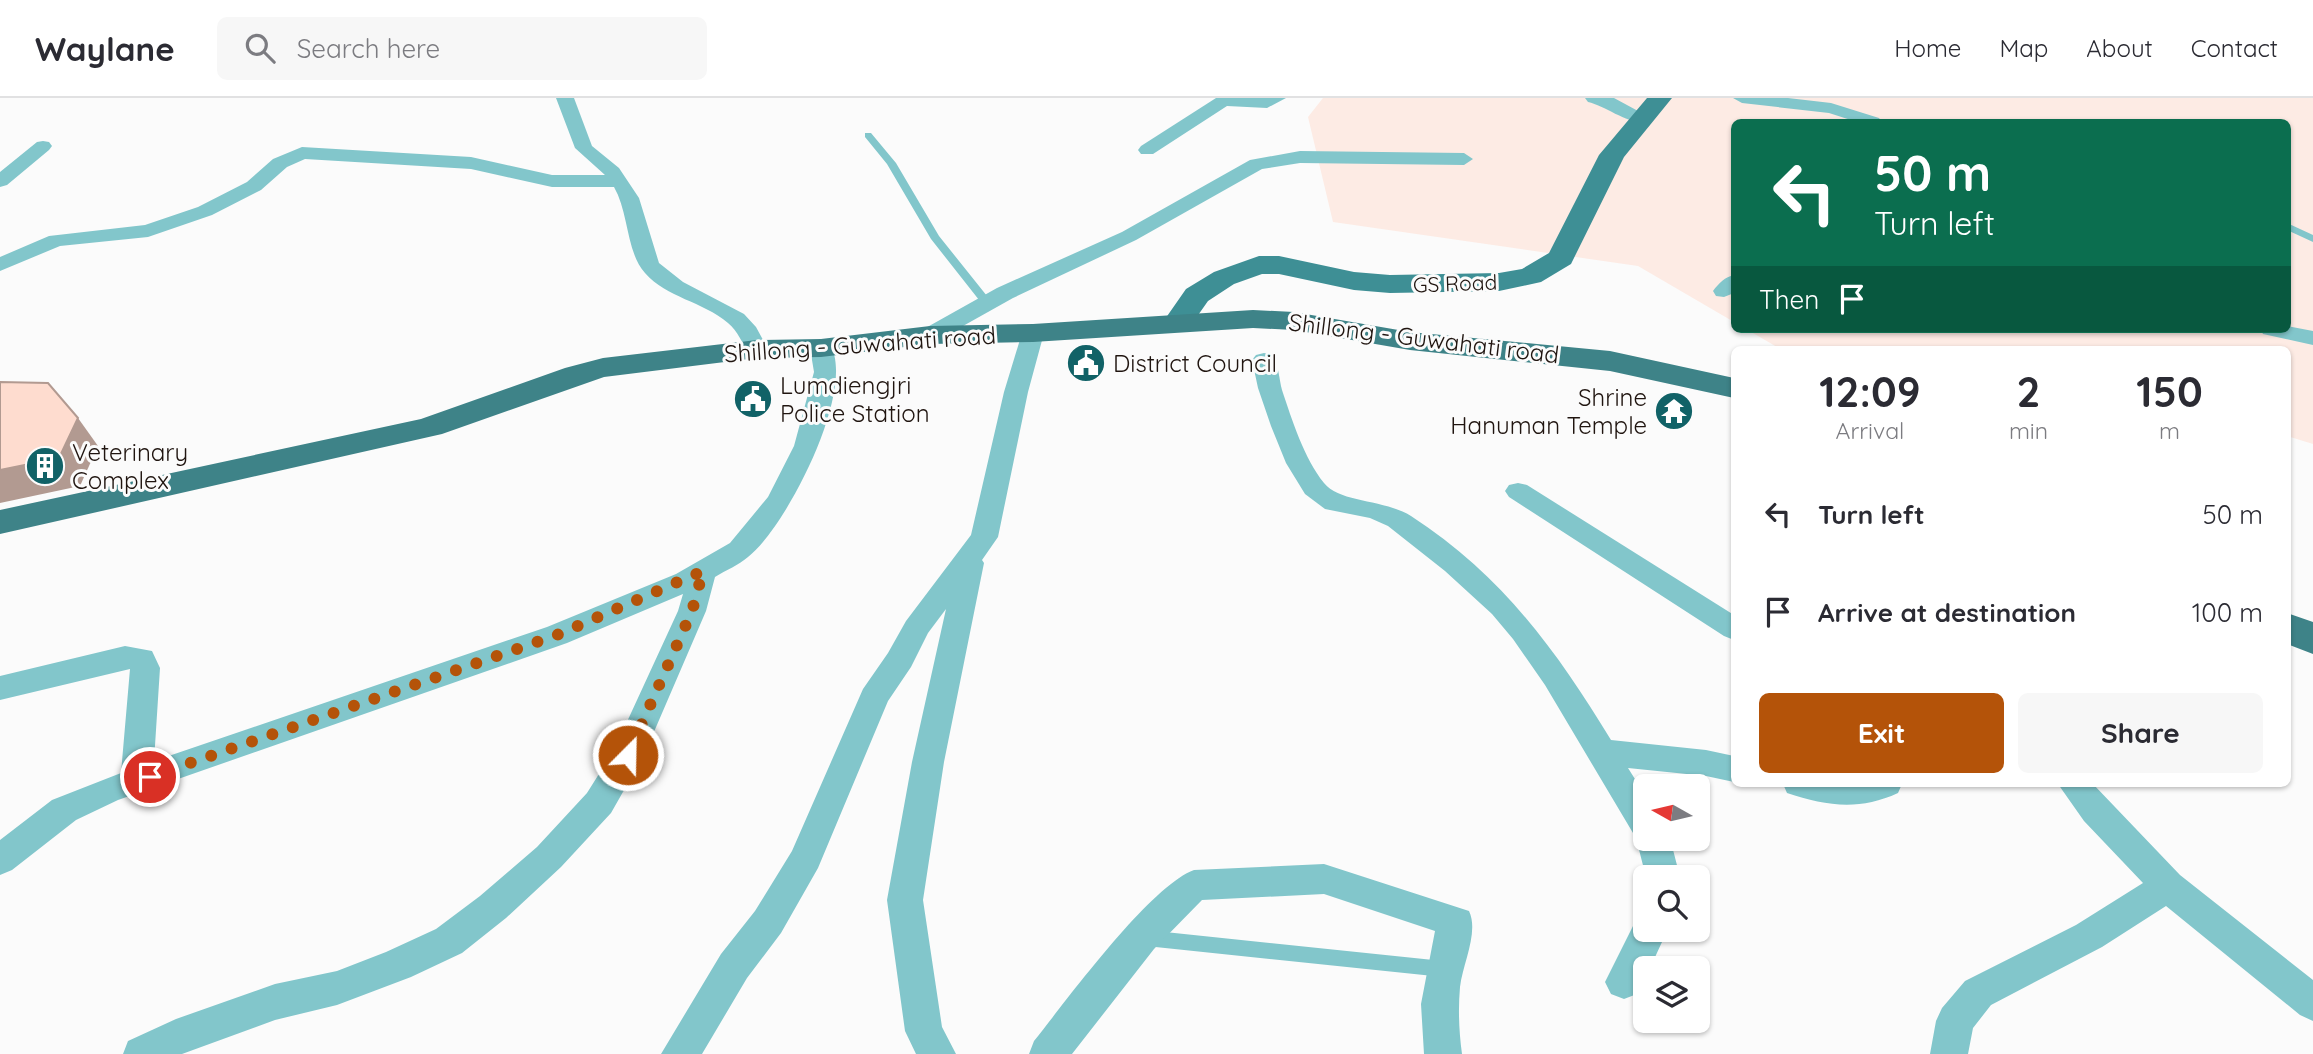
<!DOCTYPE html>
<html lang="en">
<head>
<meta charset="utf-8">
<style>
  :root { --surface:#fff; --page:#f7f7f7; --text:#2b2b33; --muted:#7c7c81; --line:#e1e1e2; --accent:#b45309 }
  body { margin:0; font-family:Quicksand,sans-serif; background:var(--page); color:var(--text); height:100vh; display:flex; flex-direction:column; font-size:26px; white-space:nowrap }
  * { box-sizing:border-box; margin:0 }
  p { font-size:23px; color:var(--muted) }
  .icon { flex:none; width:38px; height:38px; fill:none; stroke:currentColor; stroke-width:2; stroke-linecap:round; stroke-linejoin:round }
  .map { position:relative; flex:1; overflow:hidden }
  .sheet { position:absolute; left:1731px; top:248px; width:560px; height:441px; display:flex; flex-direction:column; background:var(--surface); border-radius:10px; box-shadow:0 2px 5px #0004 }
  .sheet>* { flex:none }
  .hud { position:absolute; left:1731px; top:21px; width:560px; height:214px; border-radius:10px; box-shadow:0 2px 5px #0004; background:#0b6e4f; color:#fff; overflow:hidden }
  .needle { width:46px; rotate:278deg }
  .fabs { position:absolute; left:1633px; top:676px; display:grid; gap:14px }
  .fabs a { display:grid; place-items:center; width:77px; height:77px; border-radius:10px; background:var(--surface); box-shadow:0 2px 5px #0004; font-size:35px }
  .pin { position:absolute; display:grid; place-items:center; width:60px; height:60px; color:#fff; margin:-30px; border:4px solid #fff; border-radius:50%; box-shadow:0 2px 7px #0007 }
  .me { position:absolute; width:77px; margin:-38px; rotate:23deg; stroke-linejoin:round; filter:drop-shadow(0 0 5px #0008) }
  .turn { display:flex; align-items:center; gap:24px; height:147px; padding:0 28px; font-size:32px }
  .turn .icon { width:91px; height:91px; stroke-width:2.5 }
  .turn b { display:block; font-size:49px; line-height:60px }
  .then { display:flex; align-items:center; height:66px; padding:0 28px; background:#0003; gap:14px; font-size:26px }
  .eta { display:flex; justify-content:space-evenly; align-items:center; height:119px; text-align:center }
  .eta b { font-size:42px; font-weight:700; line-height:49px }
  .primary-button { display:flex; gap:14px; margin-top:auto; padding:14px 28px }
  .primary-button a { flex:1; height:80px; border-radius:10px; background:var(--accent); color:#fff; font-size:28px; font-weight:700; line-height:80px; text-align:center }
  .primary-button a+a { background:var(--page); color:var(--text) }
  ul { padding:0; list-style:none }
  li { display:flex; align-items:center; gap:21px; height:98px; padding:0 28px }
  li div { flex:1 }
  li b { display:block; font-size:26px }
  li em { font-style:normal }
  header { display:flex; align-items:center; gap:42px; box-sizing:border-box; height:98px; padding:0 35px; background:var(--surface); border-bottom:2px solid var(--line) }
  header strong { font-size:33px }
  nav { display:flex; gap:38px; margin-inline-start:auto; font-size:24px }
  .search { width:490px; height:63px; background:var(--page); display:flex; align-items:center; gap:18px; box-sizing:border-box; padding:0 24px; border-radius:10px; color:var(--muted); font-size:26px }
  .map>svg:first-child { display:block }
  .built { fill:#fdebe4 }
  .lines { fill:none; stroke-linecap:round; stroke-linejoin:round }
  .service { fill:#82c6cb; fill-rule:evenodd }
  .minor { fill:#82c6cb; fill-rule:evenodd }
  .primary { fill:#3e8f95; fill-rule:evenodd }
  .trunk { fill:#3e8388; fill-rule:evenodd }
  .shaded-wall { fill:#b29a91 }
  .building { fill:#fedccf; stroke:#b29a91; stroke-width:2 }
  .route { stroke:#b45309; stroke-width:12; stroke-dasharray:0 21.6 }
  .labels { text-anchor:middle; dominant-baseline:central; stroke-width:6; stroke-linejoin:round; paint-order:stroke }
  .far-street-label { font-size:21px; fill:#201510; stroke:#fbfbfb }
  .street-label { font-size:24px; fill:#201510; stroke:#fbfbfb }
  .poi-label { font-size:24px; fill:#201510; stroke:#fbfbfb; text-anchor:start }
</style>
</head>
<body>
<header>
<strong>Waylane</strong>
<div class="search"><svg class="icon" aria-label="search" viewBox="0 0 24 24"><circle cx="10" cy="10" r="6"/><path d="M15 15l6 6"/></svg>Search here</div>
<nav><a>Home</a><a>Map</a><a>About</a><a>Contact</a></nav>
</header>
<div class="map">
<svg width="2313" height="956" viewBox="0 0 2313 956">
  <rect width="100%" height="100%" fill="#fbfbfb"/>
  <path class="built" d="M 1323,0 L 2313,0 L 2313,346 L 2287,338 L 2287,252 L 1782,252 L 1746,231 L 2287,231 L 2287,24 L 1734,24 L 1734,224 L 1638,168 L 1333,124 L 1308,19 Z"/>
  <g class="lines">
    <path class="service" d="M 865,35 L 871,35 L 896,65 L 939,138 L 991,203 L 991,207 L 983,207 L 931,141 L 887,66 L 865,39 Z
      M 2287,125 L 2313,137 L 2313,144 L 2287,132 Z
      M 1146,832 L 1443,863 L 1450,865 L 1452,871 L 1450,877 L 1443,879 L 1146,848 L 1140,846 L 1137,840 L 1140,834 Z"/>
    <path class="minor" d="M 556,0 L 574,0 L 592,48 L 619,70 L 639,100 L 659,165 L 683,184 L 744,216 L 756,229 L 768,251 L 765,256 L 749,256 C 742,245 738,233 728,225 C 702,203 667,200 645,175 C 626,154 629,115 614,89 L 552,89 L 471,71 L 305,61 L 287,69 L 261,92 L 212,117 L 148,139 L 60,148 L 0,173 L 0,159 L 49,138 L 145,127 L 198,109 L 247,84 L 273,61 L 302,49 L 471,59 L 552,77 L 605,77 L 575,50 Z
      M 1216,0 L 1286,0 L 1267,10 L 1227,8 L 1153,56 L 1141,56 L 1138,52 L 1141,48 Z
      M 1585,0 L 1614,0 L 1651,20 L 1648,24 C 1630,28 1606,8 1588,4 Z
      M 1733,0 L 1788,0 L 1831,5 L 1879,20 L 1882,24 L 1857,24 L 1829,15 L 1742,5 Z
      M 43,43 L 49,44 L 52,48 L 49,52 L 7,87 L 0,89 L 0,74 L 37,44 Z
      M 1300,53 L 1464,55 L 1473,61 L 1464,67 L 1300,65 L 1262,71 L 1136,142 L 1013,200 L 938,242 L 922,242 L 919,237 L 922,232 L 997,190 L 1122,134 L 1250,62 Z
      M 1734,177 L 1734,195 L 1724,199 L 1716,198 L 1713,193 C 1719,185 1725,179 1734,177 Z
      M 1033,228 L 1041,230 L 1044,235 L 1028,294 L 998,439 L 982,462 L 984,465 L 944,664 L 923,802 L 942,929 L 956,956 L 916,956 L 905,933 L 887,802 L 912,664 L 946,511 L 928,535 L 911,569 L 888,603 L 818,770 L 781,835 L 747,880 L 702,956 L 661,956 L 721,856 L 755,813 L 792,753 L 863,591 L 888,555 L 906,523 L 971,437 L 1004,294 L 1022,235 L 1025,230 Z
      M 2287,228 L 2313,233 L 2313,247 L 2263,236 L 2260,231 L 2287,231 Z
      M 821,243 L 829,245 C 859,288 786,430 748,459 C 739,467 726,472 715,479 L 706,513 L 644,657 L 611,715 L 561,769 L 506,820 L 462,855 L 411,879 L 337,907 L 275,922 L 182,956 L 123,956 L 128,943 L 176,921 L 275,886 L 337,873 L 386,854 L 436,831 L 480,798 L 537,749 L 587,695 L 614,652 L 678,513 L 683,496 L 567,545 L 118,702 L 76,722 L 12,772 L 0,777 L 0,742 L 52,702 L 121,675 L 130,571 L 0,602 L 0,578 L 125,548 L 152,553 L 160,570 L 154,663 L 547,529 L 676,476 L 730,445 L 768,399 L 794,348 L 814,274 L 810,250 L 813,245 Z
      M 1264,255 L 1272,257 C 1279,267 1279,281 1282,292 C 1292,322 1304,360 1324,385 C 1340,405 1384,401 1411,418 C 1502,477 1556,552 1611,642 L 1706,652 L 1734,658 L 1734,684 L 1706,678 L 1628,670 L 1645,697 L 1645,740 L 1670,740 L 1680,779 L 1646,779 L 1636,740 L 1638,737 L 1633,735 L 1545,587 L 1513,541 L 1492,516 L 1445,473 L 1388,428 L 1370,420 L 1325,411 L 1305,396 L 1286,365 L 1271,328 L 1258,290 L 1252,262 L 1256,257 Z
      M 1518,385 L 1527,387 L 1734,517 L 1734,542 L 1724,538 L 1509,399 L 1505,393 L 1509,387 Z
      M 1783,686 L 1902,686 L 1898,695 C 1859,713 1826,708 1787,695 Z
      M 2058,686 L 2093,686 L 2180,777 L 2313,882 L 2313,923 L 2300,917 L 2166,808 L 2102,849 L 1991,907 L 1973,930 L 1968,956 L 1930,956 L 1936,923 L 1942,910 L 1965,883 L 2076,827 L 2143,785 L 2084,723 Z
      M 1324,766 L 1469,813 C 1479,834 1463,865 1460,889 C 1458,912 1459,934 1462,956 L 1424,956 L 1421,906 L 1435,833 L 1324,796 L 1202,802 L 1154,851 L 1072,956 L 1029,956 L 1034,943 C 1067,902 1150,788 1194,772 Z
      M 1645,817 L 1645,831 L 1668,831 L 1650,870 L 1645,870 L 1645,880 L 1637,896 L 1624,901 L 1611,896 L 1605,884 L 1637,820 Z"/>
    <path class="primary" d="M 1647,0 L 1672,0 L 1624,59 L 1571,166 L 1541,184 L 1499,193 L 1390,195 L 1354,192 L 1279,176 L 1262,176 L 1234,186 L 1208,203 L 1189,230 L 1178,233 L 1167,230 L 1163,224 L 1186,191 L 1214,174 L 1259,158 L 1279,158 L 1354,174 L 1390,177 L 1499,175 L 1522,171 L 1549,155 L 1599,57 Z"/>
    <path class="trunk" d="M 1253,212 L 1294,214 L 1410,234 L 1610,253 L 1734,280 L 1734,300 L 1610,273 L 1410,252 L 1294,232 L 1253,230 L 1033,244 L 930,246 L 821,259 L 757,260 L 604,279 L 442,336 L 0,436 L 0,412 L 421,321 L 565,270 L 603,260 L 757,242 L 821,241 L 930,228 L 1033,226 Z
      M 2287,515 L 2313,524 L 2313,556 L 2287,546 Z"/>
  </g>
  <path class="shaded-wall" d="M 78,320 L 98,348 L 80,388 L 0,405 L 0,372 Z"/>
  <path class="building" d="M 0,284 L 48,285 L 78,320 L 59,360 L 0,372 Z"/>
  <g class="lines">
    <path class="route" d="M 150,679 L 557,537 L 703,473 L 692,513 L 628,657"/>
  </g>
  <defs>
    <g id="civic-disc" transform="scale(2.0125)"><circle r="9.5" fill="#116267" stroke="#fbfbfb"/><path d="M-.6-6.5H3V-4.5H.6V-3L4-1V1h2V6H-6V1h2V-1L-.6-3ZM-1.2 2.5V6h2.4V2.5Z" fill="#fff"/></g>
    <g id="temple-disc" transform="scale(2.0125)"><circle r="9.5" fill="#116267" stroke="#fbfbfb"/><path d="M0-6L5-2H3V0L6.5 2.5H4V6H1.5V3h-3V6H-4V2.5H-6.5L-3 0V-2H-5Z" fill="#fff"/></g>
    <g id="building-disc" transform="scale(2.0125)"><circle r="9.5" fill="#116267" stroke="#fbfbfb"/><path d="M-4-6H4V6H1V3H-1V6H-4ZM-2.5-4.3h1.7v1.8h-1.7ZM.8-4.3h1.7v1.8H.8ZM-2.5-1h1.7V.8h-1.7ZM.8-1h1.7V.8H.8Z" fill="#fff"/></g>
  </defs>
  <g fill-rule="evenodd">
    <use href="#civic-disc" x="1086" y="265"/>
    <use href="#civic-disc" x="753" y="301"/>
    <use href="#temple-disc" x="1674" y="313"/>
    <use href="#building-disc" x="45" y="368"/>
  </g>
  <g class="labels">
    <g class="far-street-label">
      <text transform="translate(1455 185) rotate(-2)">GS Road</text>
    </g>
    <g class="street-label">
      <text transform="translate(1424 240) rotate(7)">Shillong - Guwahati road</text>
      <text transform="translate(860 246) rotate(-4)">Shillong - Guwahati road</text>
    </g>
    <g class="poi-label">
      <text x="1113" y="265">District Council</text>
      <text x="780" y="287">Lumdiengjri<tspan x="780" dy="28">Police Station</tspan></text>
      <text x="1647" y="299" text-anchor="end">Shrine<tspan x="1647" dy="28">Hanuman Temple</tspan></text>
      <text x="72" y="354">Veterinary<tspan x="72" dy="28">Complex</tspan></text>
    </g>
  </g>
</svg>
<div class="fabs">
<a><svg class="needle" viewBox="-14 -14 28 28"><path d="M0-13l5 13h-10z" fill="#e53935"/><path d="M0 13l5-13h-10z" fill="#7c7c81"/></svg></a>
<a><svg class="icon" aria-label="search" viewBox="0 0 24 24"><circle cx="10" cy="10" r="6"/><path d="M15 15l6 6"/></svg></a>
<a><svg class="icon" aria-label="layers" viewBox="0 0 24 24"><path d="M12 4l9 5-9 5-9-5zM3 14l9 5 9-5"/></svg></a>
</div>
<div class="pin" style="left:150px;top:679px;background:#d93025"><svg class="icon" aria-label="arrive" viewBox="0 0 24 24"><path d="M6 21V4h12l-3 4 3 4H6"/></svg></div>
<svg class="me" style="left:628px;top:657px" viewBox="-20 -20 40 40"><circle r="17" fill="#b45309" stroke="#fff" stroke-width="3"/><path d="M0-11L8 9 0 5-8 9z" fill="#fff"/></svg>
<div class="hud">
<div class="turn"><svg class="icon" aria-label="left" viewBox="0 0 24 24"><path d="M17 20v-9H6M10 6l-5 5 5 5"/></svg><div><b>50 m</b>Turn left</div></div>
<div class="then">Then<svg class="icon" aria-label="arrive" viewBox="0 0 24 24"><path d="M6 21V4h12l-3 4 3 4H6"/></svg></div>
</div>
<section class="sheet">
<div class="eta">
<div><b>12:09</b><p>Arrival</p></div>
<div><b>2</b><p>min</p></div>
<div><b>150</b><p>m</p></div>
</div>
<ul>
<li><svg class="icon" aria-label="left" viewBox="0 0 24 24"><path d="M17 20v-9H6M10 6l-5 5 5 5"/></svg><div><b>Turn left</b></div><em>50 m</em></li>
<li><svg class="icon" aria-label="arrive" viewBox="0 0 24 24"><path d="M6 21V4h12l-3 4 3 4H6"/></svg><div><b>Arrive at destination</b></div><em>100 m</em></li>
</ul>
<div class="primary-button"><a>Exit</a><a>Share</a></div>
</section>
</div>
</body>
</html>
